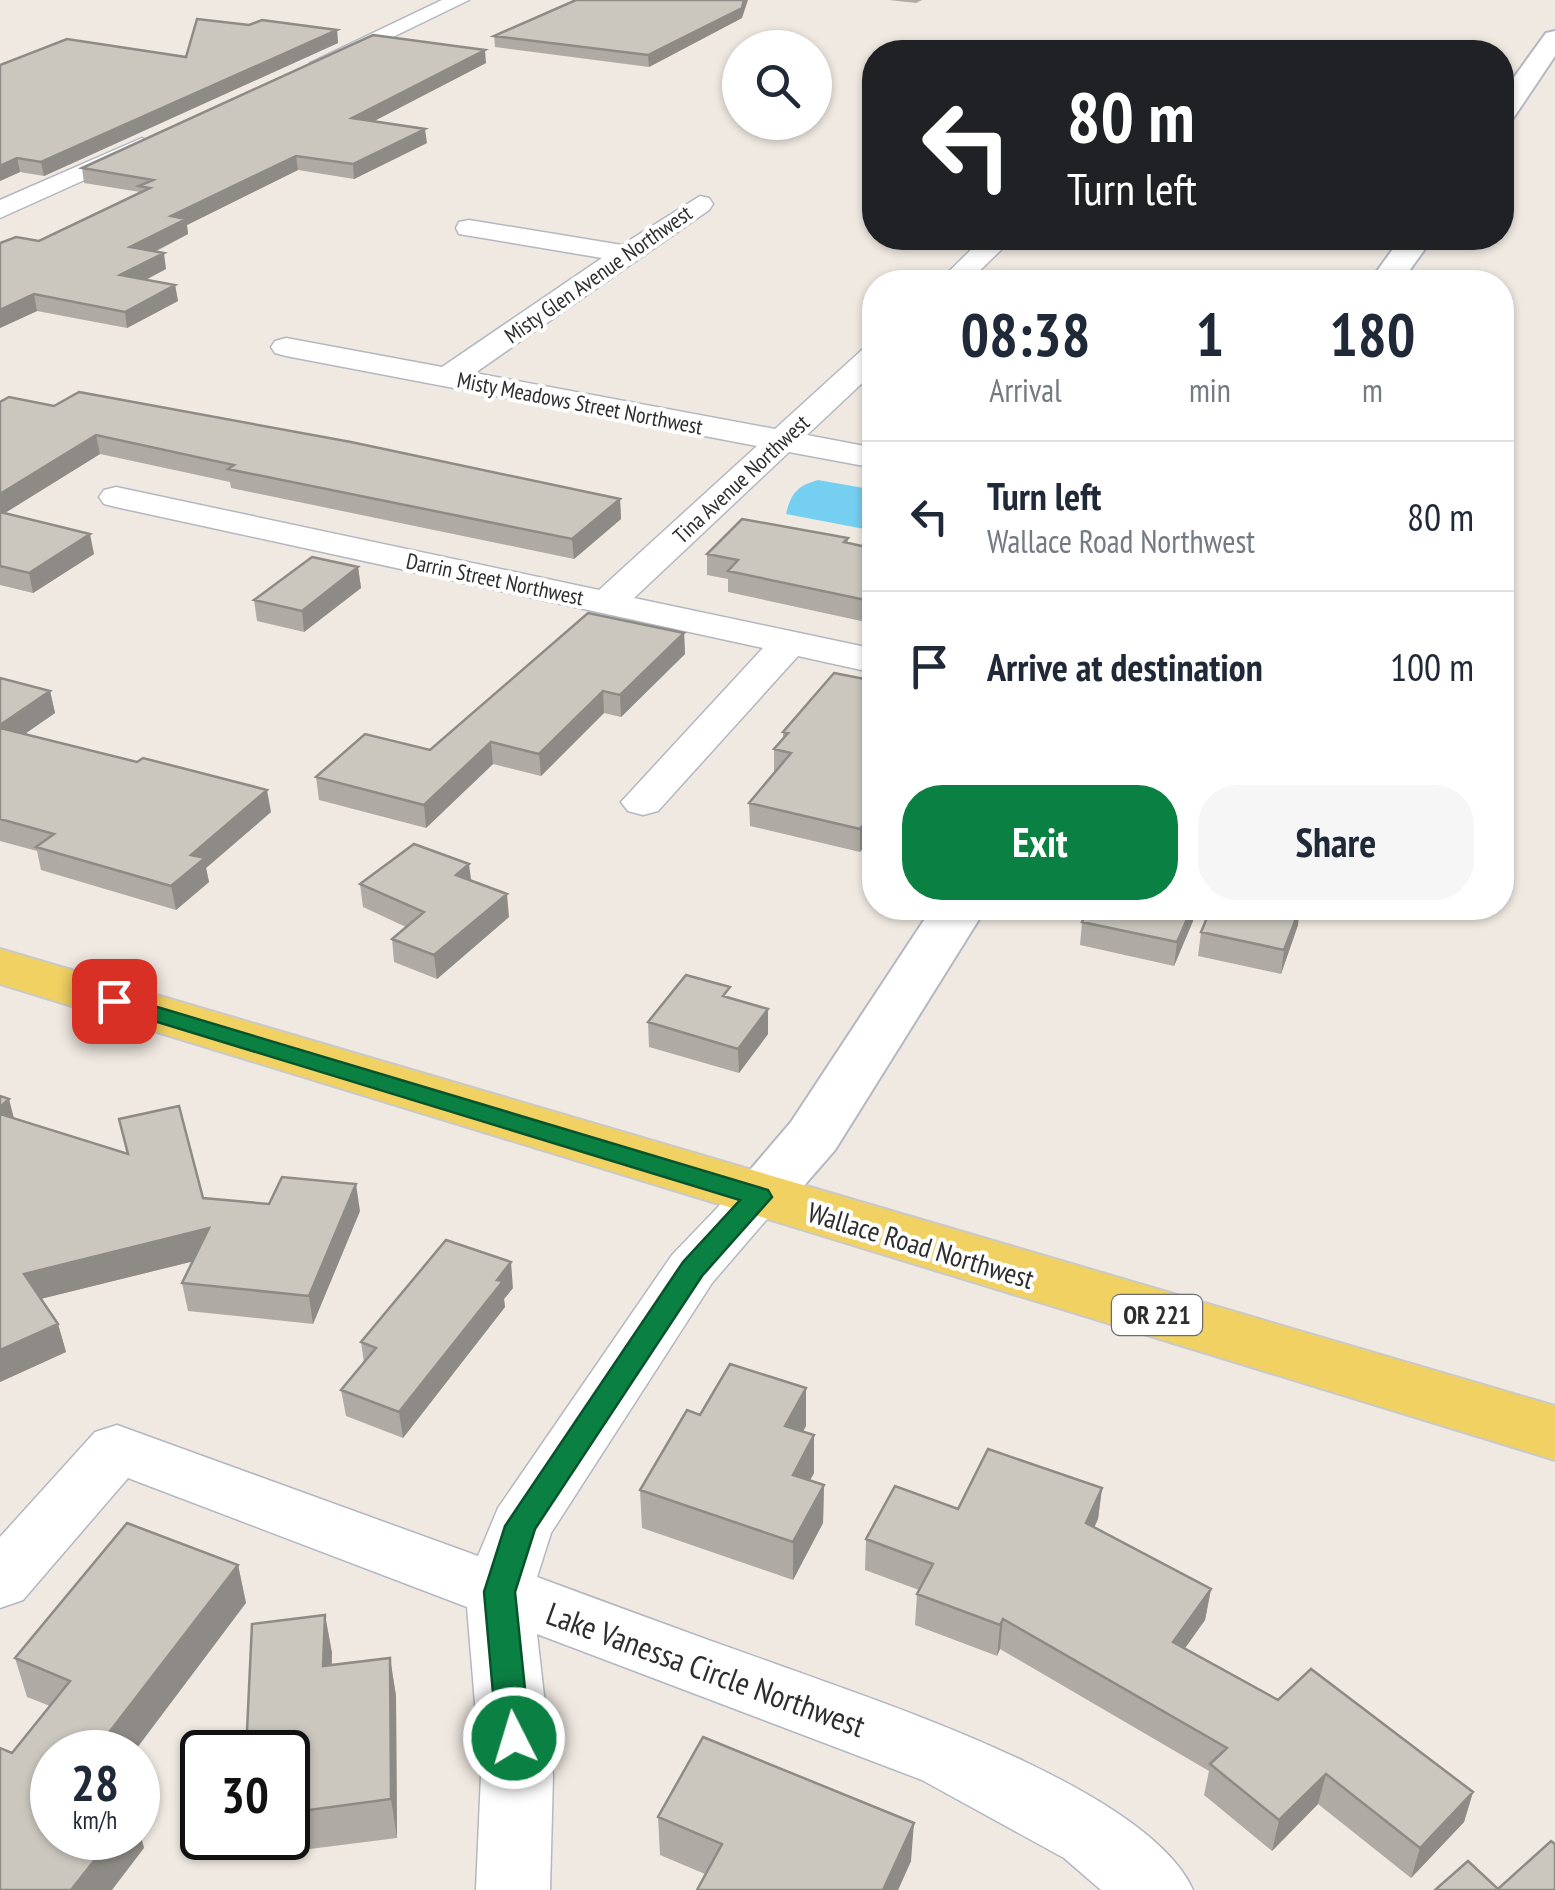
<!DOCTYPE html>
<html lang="en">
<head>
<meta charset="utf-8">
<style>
  :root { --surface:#fff; --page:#f6f6f7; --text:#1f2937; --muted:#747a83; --line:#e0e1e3; --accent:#0b8043 }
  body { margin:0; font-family:"PT Sans Narrow",sans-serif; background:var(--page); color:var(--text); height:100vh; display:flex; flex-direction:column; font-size:38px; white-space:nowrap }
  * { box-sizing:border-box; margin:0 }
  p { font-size:32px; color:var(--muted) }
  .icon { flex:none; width:55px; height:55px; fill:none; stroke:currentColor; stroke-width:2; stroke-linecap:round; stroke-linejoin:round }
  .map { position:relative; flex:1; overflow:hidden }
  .details { position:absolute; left:862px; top:270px; width:652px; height:650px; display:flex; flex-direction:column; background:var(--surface); border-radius:40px; box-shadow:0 2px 8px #0004 }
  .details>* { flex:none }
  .guide { position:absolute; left:862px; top:40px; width:652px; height:210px; border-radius:40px; box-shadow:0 2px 8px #0004; background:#202124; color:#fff; overflow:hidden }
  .controls { position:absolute; left:722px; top:30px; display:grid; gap:20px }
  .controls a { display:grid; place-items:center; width:110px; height:110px; border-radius:50%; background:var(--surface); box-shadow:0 2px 8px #0004; font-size:50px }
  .speed { position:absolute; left:30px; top:1730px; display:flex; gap:20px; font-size:50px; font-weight:700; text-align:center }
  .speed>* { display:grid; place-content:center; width:130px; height:130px; border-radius:50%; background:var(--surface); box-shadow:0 2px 8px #0004; line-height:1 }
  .speed small { font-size:25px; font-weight:400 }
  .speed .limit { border:5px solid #111; border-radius:15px; background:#fff; color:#111 }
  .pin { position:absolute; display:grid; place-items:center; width:85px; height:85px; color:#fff; margin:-42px; border-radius:20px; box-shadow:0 5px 15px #0006 }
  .me { position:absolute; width:110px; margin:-55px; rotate:355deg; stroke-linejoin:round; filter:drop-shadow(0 0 8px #0008) }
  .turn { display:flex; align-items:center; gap:35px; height:210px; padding:0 40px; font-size:45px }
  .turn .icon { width:130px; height:130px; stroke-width:2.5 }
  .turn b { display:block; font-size:70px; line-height:85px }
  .eta { display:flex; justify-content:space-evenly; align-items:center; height:170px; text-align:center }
  .eta b { font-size:60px; font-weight:700; line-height:70px }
  .cta { display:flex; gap:20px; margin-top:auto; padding:20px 40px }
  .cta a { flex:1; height:115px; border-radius:40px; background:var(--accent); color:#fff; font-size:40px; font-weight:700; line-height:115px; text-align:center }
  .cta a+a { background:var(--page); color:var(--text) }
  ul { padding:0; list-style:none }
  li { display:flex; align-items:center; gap:30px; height:150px; padding:0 40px; border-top:2px solid var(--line) }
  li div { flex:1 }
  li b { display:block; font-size:38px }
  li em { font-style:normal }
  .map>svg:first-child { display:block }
  .water { fill:#75cff0 }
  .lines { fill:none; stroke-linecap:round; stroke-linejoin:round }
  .street-casing { stroke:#b4b7c1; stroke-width:3 }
  .secondary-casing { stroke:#b4b7c1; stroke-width:4 }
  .primary-casing { stroke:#c9c9c9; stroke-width:4 }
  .street { fill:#fff; fill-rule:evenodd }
  .secondary { fill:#fff; fill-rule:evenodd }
  .primary { fill:#f2d163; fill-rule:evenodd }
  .wall { fill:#afaba4 }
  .shaded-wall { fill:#8e8b86 }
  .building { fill:#cbc7bf; stroke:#8e8b86; stroke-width:2.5 }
  .route { fill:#0b8043; stroke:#07532c; stroke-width:2.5 }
  .labels { text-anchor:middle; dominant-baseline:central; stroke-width:8; stroke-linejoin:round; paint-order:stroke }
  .far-street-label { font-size:22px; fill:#2e2e2e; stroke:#fff }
  .shield { fill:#fff; stroke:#6d6d6d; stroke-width:2.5 }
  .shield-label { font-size:25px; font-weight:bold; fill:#2e2e2e }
  .street-label { font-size:28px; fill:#2e2e2e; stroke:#fff }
  .near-street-label { font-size:32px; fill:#2e2e2e; stroke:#fff }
</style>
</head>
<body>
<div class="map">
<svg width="1555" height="1890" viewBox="0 0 1555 1890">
  <rect width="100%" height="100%" fill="#efe9e1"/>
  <path class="water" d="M 818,480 L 875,490 L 875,531 L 786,514 C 791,493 797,486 818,480 Z"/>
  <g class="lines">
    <g class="street-casing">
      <path id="street" d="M 442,0 L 469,0 L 329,68 L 321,70 L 310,63 Z
        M 142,138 L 154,145 L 151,150 L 0,218 L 0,200 Z
        M 700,196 L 709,198 L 713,204 L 709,210 L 475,373 L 775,429 L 864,348 L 875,345 L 875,371 L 807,435 L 875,448 L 875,468 L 789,452 L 634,598 L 875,649 L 875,673 L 798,656 L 658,811 L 643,815 L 628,811 L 621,802 L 763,648 L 116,507 L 104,504 L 99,497 L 104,490 L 116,487 L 599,590 L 757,446 L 286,356 L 275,353 L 271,347 L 275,341 L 286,338 L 442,367 L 602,258 L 459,234 L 456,228 L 459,222 L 469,220 L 622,245 Z
        M 988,241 L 1002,249 L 968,282 L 938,282 L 978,243 Z
        M 759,1178 L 778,1184 L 786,1197 L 712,1283 L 551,1533 L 537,1577 C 615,1606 694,1635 773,1663 C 877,1701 1148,1788 1193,1890 L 1101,1890 L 1064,1858 L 922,1780 L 537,1634 L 553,1775 L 550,1890 L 476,1890 L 481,1775 L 467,1607 L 128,1478 L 23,1600 L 0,1608 L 0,1537 L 95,1432 L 117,1425 L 478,1556 L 498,1508 L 672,1255 L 740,1184 Z"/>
    </g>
    <g class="secondary-casing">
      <path id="secondary" d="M 1555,31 L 1555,56 L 1512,120 L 1502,122 L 1502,94 L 1546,33 Z
        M 1401,238 L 1433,238 L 1401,282 L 1369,282 Z
        M 932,908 L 986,908 L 835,1150 L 781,1212 L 759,1218 L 737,1212 L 727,1197 L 791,1122 Z"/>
    </g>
    <g class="primary-casing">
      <path id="primary" d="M 0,949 L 1555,1406 L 1555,1460 L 0,984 Z"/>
    </g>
    <use href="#street" class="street"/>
    <use href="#secondary" class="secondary"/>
    <use href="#primary" class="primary"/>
  </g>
  <path class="wall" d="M 889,0 L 922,0 L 916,3 Z
    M 742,18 L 649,67 L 495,47 L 494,36 Z
    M 249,25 L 337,30 L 338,43 L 44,176 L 20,172 L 0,181 L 0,65 L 186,57 Z
    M 486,63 L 374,121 L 427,143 L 354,179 L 298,170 L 187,225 L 188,234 L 155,252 L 166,269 L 146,280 L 175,285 L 178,301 L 127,328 L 37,311 L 0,328 L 39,241 L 140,192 L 84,183 L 82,168 Z
    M 0,402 L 54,406 L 620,499 L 621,519 L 574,559 L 231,488 L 230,482 L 100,454 L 5,513 L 94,554 L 33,593 L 0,585 Z
    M 848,538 L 848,543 L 875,549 L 875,624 L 728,592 L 728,579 L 707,575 L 707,554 Z
    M 358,567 L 361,588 L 304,632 L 257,621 L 254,600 Z
    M 684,633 L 685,654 L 621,717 L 604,713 L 541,776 L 493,764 L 426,828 L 319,800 L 316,777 L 430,750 Z
    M 0,678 L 50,691 L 55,713 L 24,734 L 271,812 L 206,868 L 209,882 L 176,910 L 41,870 L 37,851 L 0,841 Z
    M 875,681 L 875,831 L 860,852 L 750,826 L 749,803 L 775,772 L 774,772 L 774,749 L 783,738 L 783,732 Z
    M 360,884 L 509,917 L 437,979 L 394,962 L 392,939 L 406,927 L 363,907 Z
    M 1193,921 L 1174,966 L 1080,945 L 1082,922 Z
    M 1298,925 L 1281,974 L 1198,956 L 1201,932 Z
    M 730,998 L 768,1009 L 768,1034 L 739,1073 L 649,1047 L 648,1022 Z
    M 0,1096 L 14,1118 L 203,1198 L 360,1211 L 313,1324 L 188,1311 L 182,1283 L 193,1261 L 41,1299 L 58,1324 L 66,1352 L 0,1382 Z
    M 513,1288 L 504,1299 L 505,1307 L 403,1438 L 346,1416 L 341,1390 L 364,1363 L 361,1342 Z
    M 806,1388 L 806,1426 L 803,1431 L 814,1435 L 814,1473 L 810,1480 L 824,1485 L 823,1523 L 793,1580 L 642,1528 L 640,1490 L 700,1415 Z
    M 1102,1488 L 1098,1519 L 1094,1527 L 1211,1589 L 1205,1620 L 1185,1648 L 1278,1700 L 1473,1792 L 1464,1822 L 1411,1878 L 1318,1804 L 1272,1851 L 1204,1795 L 1209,1771 L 1000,1649 L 997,1656 L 915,1625 L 917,1594 L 919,1590 L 865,1570 L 866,1539 L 958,1509 Z
    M 238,1565 L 246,1603 L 52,1752 L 138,1838 L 138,1826 L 144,1848 L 12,1753 L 50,1706 L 27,1697 L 15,1658 Z
    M 325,1615 L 332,1653 L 332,1665 L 390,1658 L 396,1696 L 397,1838 L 302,1850 L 295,1821 L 288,1822 L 288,1752 Z
    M 658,1817 L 911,1861 L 898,1890 L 697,1890 L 705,1874 L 660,1855 Z"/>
  <path class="shaded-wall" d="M 744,0 L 748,0 L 742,18 L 649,67 L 648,55 Z
    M 337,30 L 338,43 L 44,176 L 41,162 Z
    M 485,50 L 486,63 L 353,132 L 352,118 Z
    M 425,129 L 427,143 L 354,179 L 353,164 Z
    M 296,156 L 298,170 L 187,225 L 188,234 L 132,263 L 130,247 L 171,216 Z
    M 17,158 L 20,172 L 0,181 L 0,166 Z
    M 164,253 L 166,269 L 123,291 L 120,275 Z
    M 175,285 L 178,301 L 127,328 L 125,312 Z
    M 34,294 L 37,311 L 0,328 L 0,310 Z
    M 96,435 L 100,454 L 0,516 L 0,494 Z
    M 620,499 L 621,519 L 574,559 L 572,539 Z
    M 90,534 L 94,554 L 33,593 L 29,573 Z
    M 358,567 L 361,588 L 304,632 L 302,611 Z
    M 684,633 L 685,654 L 621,717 L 620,695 Z
    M 50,691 L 55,713 L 2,750 L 0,725 Z
    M 603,691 L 604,713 L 541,776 L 539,754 Z
    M 491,742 L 493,764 L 426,828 L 424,805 Z
    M 875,769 L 875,791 L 867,779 Z
    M 267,790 L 271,812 L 206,868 L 209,882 L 176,910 L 171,886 L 191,855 Z
    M 875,809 L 875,831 L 860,852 L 860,829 Z
    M 469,864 L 472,887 L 456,875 Z
    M 507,894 L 509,917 L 437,979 L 434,955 Z
    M 1192,908 L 1195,908 L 1193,921 L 1174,966 L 1177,942 Z
    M 1300,908 L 1298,925 L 1281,974 L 1284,950 Z
    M 768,1009 L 768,1034 L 739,1073 L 738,1049 Z
    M 9,1099 L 16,1126 L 0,1132 L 0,1107 Z
    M 356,1184 L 360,1211 L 313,1324 L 309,1296 Z
    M 209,1228 L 215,1256 L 32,1301 L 24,1274 Z
    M 511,1262 L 513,1288 L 504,1299 L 505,1307 L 403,1438 L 399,1412 Z
    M 58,1324 L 66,1352 L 0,1382 L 0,1350 Z
    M 806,1388 L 806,1426 L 785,1464 L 785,1426 Z
    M 814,1435 L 814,1473 L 793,1513 L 793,1475 Z
    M 824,1485 L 823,1523 L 793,1580 L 793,1542 Z
    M 1102,1488 L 1098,1519 L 1083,1553 L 1086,1523 Z
    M 238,1565 L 246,1603 L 134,1752 L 94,1752 Z
    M 1211,1589 L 1205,1620 L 1168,1672 L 1173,1642 Z
    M 325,1615 L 332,1653 L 330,1704 L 323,1666 Z
    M 1003,1619 L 1000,1649 L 997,1656 L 1000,1625 Z
    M 390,1658 L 396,1696 L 397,1838 L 391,1799 Z
    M 1326,1774 L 1318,1804 L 1272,1851 L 1279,1820 Z
    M 1473,1792 L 1464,1822 L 1411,1878 L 1420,1848 Z
    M 914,1823 L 911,1861 L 898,1890 L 883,1890 Z
    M 138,1826 L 144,1848 L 112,1890 L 71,1890 L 112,1838 L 138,1838 Z"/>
  <path class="building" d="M 576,0 L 744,0 L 742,8 L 648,55 L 494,36 Z
    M 197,19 L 249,25 L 262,20 L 337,30 L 41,162 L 17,158 L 0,166 L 0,65 L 67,39 L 186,57 Z
    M 373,35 L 485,50 L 352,118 L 425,129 L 353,164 L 296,156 L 171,216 L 186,219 L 130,247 L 164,253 L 120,275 L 175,285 L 125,312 L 34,294 L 0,310 L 0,243 L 16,237 L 39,241 L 150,188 L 139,186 L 153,180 L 82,168 Z
    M 79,392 L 351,442 L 620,499 L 572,539 L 228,469 L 234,465 L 96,435 L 0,494 L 0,402 L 9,397 L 54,406 Z
    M 0,512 L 90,534 L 29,573 L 0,566 Z
    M 742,519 L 848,538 L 844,542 L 875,549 L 875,602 L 728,571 L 738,560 L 707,554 Z
    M 312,557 L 358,567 L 302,611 L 254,600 Z
    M 588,613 L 684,633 L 620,695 L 603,691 L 539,754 L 491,742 L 424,805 L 316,777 L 365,734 L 430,750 Z
    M 834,673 L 875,681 L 875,716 L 867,726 L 875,727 L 875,769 L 867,779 L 875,781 L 875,809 L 860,829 L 749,803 L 791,753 L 774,749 L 788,733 L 783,732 Z
    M 0,678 L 50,691 L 0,725 Z
    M 0,728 L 137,762 L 143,758 L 267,790 L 191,855 L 205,858 L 171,886 L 36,847 L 54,834 L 0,819 Z
    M 414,844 L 469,864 L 456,875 L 507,894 L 434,955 L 392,939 L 424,912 L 360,884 Z
    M 1089,908 L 1192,908 L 1177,942 L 1082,922 Z
    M 1211,908 L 1300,908 L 1284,950 L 1201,932 Z
    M 686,975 L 730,987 L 723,996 L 768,1009 L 738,1049 L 648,1022 Z
    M 0,1096 L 9,1099 L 0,1107 Z
    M 179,1106 L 203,1198 L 269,1204 L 282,1177 L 356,1184 L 309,1296 L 182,1283 L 209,1228 L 24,1274 L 58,1324 L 0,1350 L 0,1114 L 128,1154 L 119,1119 Z
    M 446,1240 L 511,1262 L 497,1280 L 503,1281 L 399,1412 L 341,1390 L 376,1348 L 361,1342 Z
    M 730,1364 L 806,1388 L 785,1426 L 814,1435 L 793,1475 L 824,1485 L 793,1542 L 640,1490 L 687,1410 L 700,1415 Z
    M 988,1449 L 1102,1488 L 1086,1523 L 1211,1589 L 1173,1642 L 1278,1700 L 1311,1669 L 1473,1792 L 1420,1848 L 1326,1774 L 1279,1820 L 1210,1764 L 1227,1748 L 1003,1619 L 1000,1625 L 917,1594 L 933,1564 L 866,1539 L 895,1486 L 958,1509 Z
    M 127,1523 L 238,1565 L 94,1752 L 52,1752 L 52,1838 L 112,1838 L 71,1890 L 0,1890 L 0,1748 L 12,1753 L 70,1681 L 15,1658 Z
    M 325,1615 L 323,1666 L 390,1658 L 391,1799 L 294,1812 L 294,1782 L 288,1783 L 288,1752 L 246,1752 L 252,1624 Z
    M 703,1737 L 914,1823 L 883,1890 L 697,1890 L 722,1844 L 658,1817 Z
    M 1551,1841 L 1555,1844 L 1555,1890 L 1435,1890 L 1468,1861 L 1498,1889 Z"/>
  <path class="route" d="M 114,994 L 768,1190 L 772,1197 L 702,1276 L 535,1529 L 515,1592 L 530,1738 L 525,1749 L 514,1753 L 502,1749 L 497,1738 L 484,1592 L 505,1526 L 683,1262 L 740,1200 L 105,1006 L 102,1001 L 105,996 Z"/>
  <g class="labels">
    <g class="far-street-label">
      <text transform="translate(598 274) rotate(-35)">Misty Glen Avenue Northwest</text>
      <text transform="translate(580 403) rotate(11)">Misty Meadows Street Northwest</text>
      <text transform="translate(741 479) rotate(-43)">Tina Avenue Northwest</text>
      <text transform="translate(495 579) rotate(12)">Darrin Street Northwest</text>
    </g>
    <rect class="shield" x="1112" y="1295" width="90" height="40" rx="8"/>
    <g class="shield-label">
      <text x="1157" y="1315">OR 221</text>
    </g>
    <g class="street-label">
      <text transform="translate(921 1245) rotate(17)">Wallace Road Northwest</text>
    </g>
    <g class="near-street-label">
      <text transform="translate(706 1669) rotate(20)">Lake Vanessa Circle Northwest</text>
    </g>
  </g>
</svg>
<div class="controls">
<a><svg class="icon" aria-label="search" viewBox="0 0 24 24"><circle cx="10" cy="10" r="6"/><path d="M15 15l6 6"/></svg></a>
</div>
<div class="speed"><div>28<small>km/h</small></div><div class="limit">30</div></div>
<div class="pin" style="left:114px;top:1001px;background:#d93025"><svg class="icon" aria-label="arrive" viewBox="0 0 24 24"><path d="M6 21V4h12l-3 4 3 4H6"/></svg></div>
<svg class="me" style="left:514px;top:1738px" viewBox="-20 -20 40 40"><circle r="17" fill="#0b8043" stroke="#fff" stroke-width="3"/><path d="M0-11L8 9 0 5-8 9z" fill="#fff"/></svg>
<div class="guide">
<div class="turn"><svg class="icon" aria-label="left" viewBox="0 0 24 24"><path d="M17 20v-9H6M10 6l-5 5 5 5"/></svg><div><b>80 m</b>Turn left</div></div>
</div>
<section class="details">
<div class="eta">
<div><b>08:38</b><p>Arrival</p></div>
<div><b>1</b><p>min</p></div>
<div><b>180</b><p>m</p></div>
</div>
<ul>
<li><svg class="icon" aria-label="left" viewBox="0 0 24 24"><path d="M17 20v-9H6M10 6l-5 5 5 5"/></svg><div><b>Turn left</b><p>Wallace Road Northwest</p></div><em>80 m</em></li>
<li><svg class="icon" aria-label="arrive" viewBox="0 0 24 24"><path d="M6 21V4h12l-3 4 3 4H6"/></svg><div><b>Arrive at destination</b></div><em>100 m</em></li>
</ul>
<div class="cta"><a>Exit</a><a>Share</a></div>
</section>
</div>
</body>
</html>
